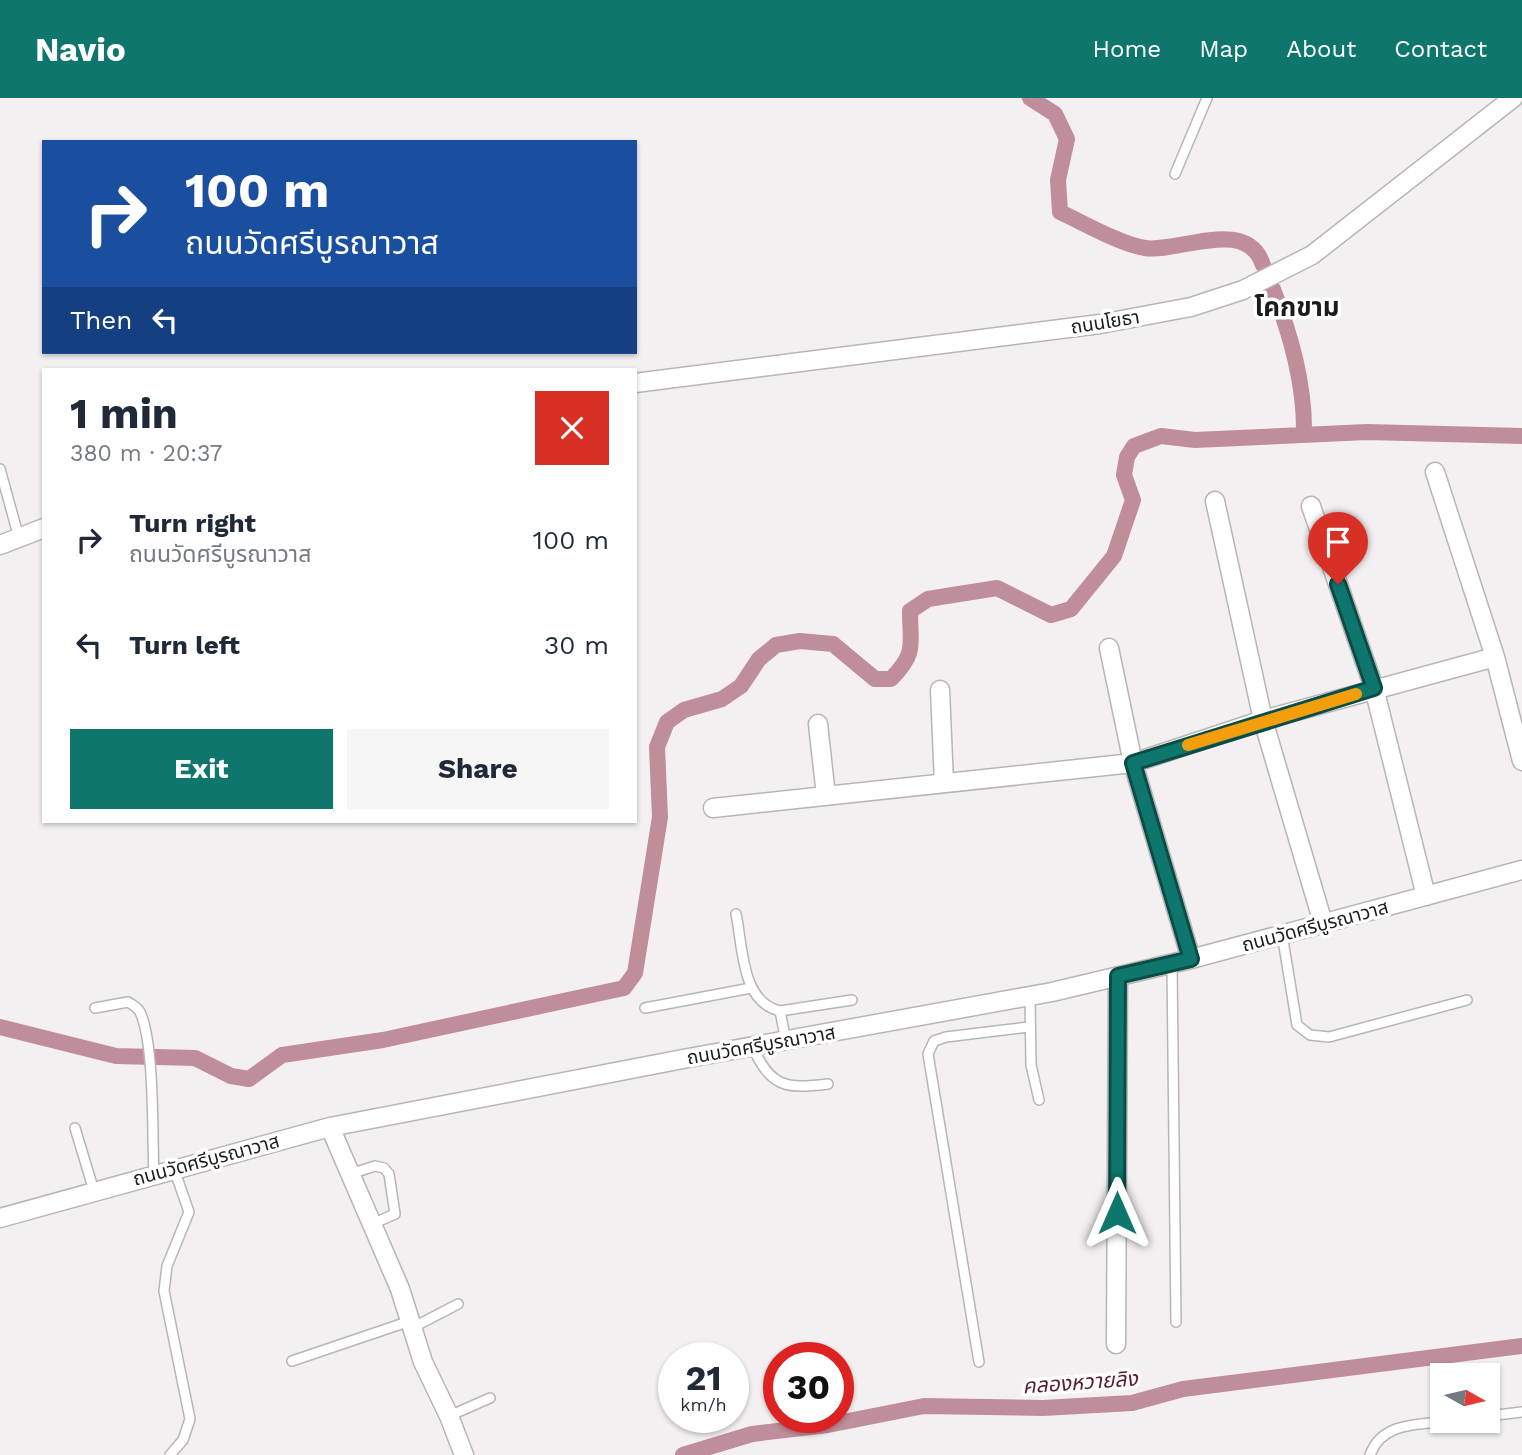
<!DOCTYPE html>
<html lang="en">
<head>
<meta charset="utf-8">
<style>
  :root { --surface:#fff; --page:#f6f6f7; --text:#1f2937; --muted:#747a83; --accent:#0f766e }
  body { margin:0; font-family:"Work Sans","Noto Sans Thai",sans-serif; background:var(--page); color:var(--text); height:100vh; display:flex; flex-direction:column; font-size:26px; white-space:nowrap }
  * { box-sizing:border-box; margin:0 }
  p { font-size:23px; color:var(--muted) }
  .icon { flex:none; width:38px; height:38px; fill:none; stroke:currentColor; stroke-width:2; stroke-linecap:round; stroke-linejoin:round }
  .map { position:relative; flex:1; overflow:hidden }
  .details { position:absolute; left:42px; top:270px; width:595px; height:455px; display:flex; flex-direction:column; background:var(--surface); border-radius:0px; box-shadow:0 2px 5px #0004 }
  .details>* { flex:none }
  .guide { position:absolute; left:42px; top:42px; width:595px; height:214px; border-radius:0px; box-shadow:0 2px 5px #0004; background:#1a4fa0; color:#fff; overflow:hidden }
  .needle { width:46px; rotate:98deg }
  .fabs { position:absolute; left:1430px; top:1265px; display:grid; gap:14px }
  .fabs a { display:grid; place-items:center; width:70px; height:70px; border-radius:0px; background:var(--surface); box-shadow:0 2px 5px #0004; font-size:35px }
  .speed { position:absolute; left:658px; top:1244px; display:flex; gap:14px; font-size:35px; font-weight:700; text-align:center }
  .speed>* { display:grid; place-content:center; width:91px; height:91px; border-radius:50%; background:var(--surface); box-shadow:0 2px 5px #0004; line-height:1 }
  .speed small { font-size:18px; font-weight:400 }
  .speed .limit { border:10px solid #d22; background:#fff; color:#111 }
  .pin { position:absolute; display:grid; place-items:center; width:60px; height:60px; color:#fff; margin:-72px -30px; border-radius:50% 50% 50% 0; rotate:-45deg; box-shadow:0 0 7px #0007 }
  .pin .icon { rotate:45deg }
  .me { position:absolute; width:77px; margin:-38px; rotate:0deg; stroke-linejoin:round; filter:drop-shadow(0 0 5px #0008) }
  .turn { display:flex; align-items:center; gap:24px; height:147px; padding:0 28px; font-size:32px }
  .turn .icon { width:91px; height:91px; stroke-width:2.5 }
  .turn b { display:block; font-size:49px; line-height:60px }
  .then { display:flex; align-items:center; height:66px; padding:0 28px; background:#0003; gap:14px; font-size:26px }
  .round { display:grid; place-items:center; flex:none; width:74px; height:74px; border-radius:0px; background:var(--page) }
  .overview { display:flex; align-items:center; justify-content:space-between; height:119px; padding:0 28px }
  h1 { font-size:42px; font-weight:700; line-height:52px }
  .button { display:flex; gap:14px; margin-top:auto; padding:14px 28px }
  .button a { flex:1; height:80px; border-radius:0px; background:var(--accent); color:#fff; font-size:28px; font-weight:700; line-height:80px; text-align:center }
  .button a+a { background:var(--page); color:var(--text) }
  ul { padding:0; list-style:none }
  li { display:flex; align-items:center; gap:21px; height:105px; padding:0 28px }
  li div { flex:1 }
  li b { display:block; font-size:26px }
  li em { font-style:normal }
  header { display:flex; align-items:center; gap:42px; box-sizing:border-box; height:98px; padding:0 35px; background:var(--accent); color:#fff }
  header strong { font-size:33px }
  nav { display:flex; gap:38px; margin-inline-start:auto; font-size:24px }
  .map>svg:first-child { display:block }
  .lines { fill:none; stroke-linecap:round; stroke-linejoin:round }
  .canal { stroke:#c08d9a; stroke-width:16 }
  .lane-casing { stroke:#b8b5b5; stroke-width:12 }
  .street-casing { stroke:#b8b5b5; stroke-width:21 }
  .lane { stroke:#fff; stroke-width:9 }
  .street { stroke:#fff; stroke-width:18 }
  .route-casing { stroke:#0a4d48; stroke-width:18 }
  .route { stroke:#0f766e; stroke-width:12 }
  .slow { stroke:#f59e0b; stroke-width:12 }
  .labels { text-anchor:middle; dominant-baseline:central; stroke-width:7; stroke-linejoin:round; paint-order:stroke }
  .street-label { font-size:19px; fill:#1c1b1b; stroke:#fff }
  .water-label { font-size:21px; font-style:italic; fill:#5a1b30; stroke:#fff }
  .district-label { font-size:26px; font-weight:bold; fill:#1c1b1b; stroke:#fff }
</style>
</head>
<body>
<header>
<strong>Navio</strong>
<nav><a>Home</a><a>Map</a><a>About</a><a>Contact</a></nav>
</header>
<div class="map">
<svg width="1522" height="1357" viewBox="0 0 1522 1357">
  <rect width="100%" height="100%" fill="#f4f0f1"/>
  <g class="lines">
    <path class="canal" d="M 1030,0 L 1055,16 L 1067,41 L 1058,82 L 1060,114 C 1084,125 1120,146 1145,150 C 1179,155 1247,118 1263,167
      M 1273,191 C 1291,238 1305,287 1304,337
      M 0,929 L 116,958 L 195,960 L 231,978 L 249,981 L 282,957 L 383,942 L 624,890 L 635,875 L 660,719 L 657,649 L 667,624 L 684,612 L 722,601 L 741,588 L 759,561 L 776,547 L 800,543 L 833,546 L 875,581 L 891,581 C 917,554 910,548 910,513 L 928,501 L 997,490 L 1051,517 L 1071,511 L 1114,458 L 1133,402 L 1124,377 L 1127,359 L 1134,348 L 1161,338 L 1195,342 L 1367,334 L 1522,338
      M 683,1357 L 752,1336 L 828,1327 L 924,1308 L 1043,1310 L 1132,1305 L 1183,1291 L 1522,1248"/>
    <g class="lane-casing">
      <path id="lane" d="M 1175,76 L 1207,0
        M 0,371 L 19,440
        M 736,816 C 743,849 741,904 780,913 L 786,943
        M 1282,836 L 1297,927 L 1310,937 L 1329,939 L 1467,902
        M 1172,866 L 1176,1224
        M 1030,898 L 1031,967 L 1039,1002
        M 95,910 L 128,904 C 133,907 137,909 140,914 C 155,946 152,1039 154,1077
        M 645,910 L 751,890
        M 780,913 L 852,902
        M 752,948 C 771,990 786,991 828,986
        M 75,1030 L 94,1093
        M 350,1076 L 375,1068 L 384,1070 L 389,1076 L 395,1116 L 372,1126
        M 412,1230 L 458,1206
        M 292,1263 L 410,1223
        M 979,1264 L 928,956 L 934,943 L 946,939 L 1029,929
        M 449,1318 L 490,1300
        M 1488,1318 L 1522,1314
        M 170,1357 L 183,1342 L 190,1321 L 164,1193 L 167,1168 L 189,1114 L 174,1071
        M 1370,1357 C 1382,1323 1420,1327 1451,1323"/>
    </g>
    <g class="street-casing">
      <path id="street" d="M 635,285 L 1100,226 L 1191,209 L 1243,192 L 1312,157 L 1513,0
        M 1435,374 L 1495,559 L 1522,663
        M 1215,403 L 1263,622 L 1323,825
        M 1311,408 L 1374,590 L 1426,798
        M 0,447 L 44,430
        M 1109,550 L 1133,665 L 1191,861
        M 940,592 L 944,685
        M 818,626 L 826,698
        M 713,710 L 1133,665 L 1263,622 L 1495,559
        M 330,1029 L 400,1191 L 423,1264 L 449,1318 L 464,1357
        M 0,1120 L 330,1029 L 683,961 L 1052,894 L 1191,861 L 1522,772
        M 1116,1246 L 1118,878"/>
    </g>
    <use href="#lane" class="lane"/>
    <use href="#street" class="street"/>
  </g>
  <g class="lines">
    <g class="route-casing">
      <path id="route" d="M 1117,1115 L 1118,878 L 1191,861 L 1133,665 L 1374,590 L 1338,486"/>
    </g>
    <use href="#route" class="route"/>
    <path class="slow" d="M 1188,647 L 1356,596"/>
  </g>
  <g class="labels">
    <g class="street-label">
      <text transform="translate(1105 224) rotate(-9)">ถนนโยธา</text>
      <text transform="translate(1315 828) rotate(-15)">ถนนวัดศรีบูรณาวาส</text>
      <text transform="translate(761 947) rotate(-10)">ถนนวัดศรีบูรณาวาส</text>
      <text transform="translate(206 1062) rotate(-15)">ถนนวัดศรีบูรณาวาส</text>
    </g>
    <g class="water-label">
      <text transform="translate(1080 1284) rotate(-4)">คลองหวายลิง</text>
    </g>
    <g class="district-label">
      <text x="1297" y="209">โคกขาม</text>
    </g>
  </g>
</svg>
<div class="fabs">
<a><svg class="needle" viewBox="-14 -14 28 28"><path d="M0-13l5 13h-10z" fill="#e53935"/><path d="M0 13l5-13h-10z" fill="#747a83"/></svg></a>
</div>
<div class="speed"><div>21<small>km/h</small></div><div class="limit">30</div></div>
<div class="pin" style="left:1338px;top:486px;background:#d93025"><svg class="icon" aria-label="arrive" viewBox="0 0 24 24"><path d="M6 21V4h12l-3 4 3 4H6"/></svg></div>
<svg class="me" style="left:1117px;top:1115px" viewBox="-20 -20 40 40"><path d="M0-17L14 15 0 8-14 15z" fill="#0f766e" stroke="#fff" stroke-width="4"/></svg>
<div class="guide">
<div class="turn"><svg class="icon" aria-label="right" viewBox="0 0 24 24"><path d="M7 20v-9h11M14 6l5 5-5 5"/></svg><div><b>100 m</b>ถนนวัดศรีบูรณาวาส</div></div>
<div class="then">Then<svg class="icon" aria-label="left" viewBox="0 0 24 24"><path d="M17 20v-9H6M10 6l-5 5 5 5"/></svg></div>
</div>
<section class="details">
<div class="overview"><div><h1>1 min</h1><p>380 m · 20:37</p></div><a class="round" style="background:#d93025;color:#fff"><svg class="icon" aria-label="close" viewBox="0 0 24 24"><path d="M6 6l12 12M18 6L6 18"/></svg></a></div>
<ul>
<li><svg class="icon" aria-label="right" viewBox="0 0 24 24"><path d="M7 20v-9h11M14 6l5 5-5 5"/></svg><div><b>Turn right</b><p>ถนนวัดศรีบูรณาวาส</p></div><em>100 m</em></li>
<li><svg class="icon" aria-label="left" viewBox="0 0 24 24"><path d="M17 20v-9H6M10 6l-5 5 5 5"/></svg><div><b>Turn left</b></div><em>30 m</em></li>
</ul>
<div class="button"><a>Exit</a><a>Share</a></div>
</section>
</div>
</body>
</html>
